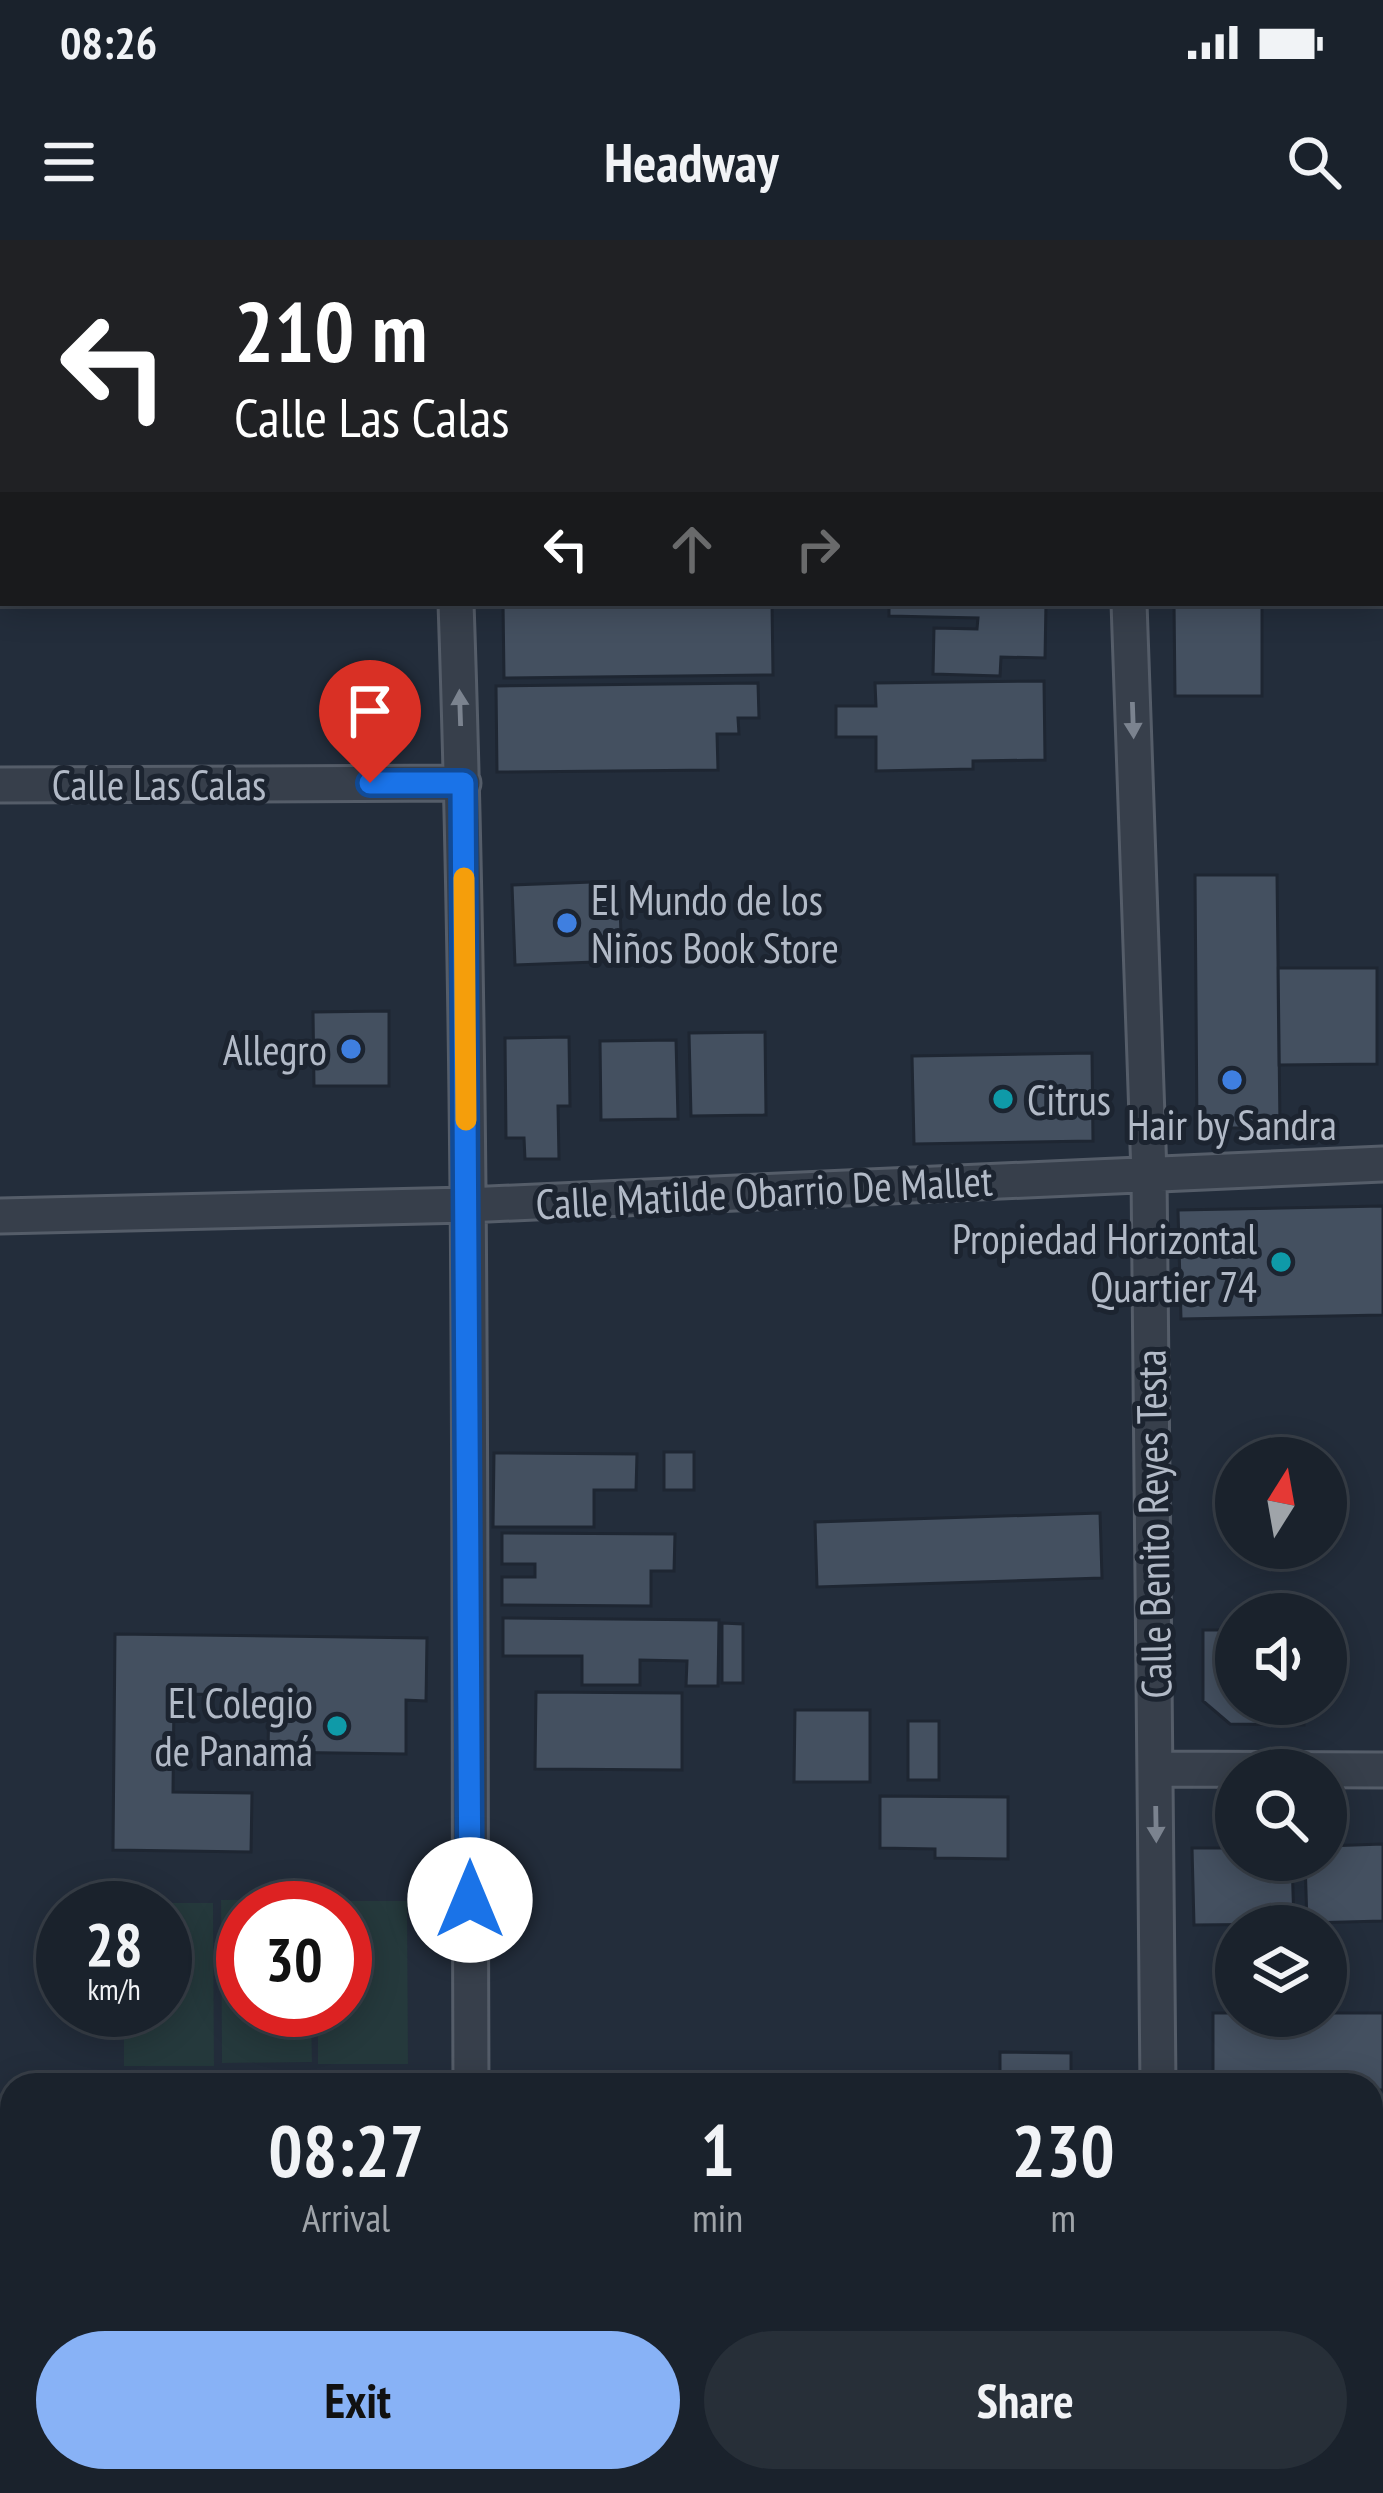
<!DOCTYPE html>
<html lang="en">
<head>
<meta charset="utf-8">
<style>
  :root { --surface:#1a222c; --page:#272f38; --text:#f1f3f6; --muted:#9fa4a9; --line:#383f48; --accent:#88b2f6 }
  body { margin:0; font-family:"PT Sans Narrow",sans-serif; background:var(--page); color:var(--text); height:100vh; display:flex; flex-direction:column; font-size:45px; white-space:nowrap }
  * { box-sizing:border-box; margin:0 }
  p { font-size:39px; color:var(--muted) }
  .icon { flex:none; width:66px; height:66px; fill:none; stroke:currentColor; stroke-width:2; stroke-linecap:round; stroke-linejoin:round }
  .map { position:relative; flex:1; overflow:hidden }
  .side { position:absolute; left:0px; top:1833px; width:1383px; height:420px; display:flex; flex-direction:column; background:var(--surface); border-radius:36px 36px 0 0; box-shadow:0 6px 30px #0003,0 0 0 3px var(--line) }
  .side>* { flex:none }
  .hud { position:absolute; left:0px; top:0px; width:1383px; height:366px; box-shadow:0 6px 30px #0003,0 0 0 3px var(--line); background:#202124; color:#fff; overflow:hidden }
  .needle { width:78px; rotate:11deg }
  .fabs { position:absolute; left:1215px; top:1197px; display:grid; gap:24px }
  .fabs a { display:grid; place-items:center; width:132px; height:132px; border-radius:50%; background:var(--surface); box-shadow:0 6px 30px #0003,0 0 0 3px var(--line); font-size:60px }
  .speed { position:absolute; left:36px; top:1641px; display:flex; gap:24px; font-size:60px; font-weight:700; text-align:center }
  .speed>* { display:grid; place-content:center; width:156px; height:156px; border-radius:50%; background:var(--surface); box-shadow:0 6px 30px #0003,0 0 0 3px var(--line); line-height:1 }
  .speed small { font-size:30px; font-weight:400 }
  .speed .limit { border:18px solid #d22; background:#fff; color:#111 }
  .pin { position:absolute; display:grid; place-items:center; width:102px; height:102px; color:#fff; margin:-123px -51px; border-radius:50% 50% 50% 0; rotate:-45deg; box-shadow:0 0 12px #0007 }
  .pin .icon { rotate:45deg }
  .me { position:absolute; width:132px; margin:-66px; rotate:0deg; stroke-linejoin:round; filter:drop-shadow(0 0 9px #0008) }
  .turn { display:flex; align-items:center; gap:42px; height:252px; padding:0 36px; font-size:54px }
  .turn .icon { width:156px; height:156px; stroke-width:2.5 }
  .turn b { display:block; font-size:84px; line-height:102px }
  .lanes { display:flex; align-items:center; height:114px; padding:0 36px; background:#0003; justify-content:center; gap:60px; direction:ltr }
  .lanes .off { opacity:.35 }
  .eta { display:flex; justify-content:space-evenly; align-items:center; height:204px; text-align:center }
  .eta b { font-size:72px; font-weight:600; line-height:84px }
  .cta { display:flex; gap:24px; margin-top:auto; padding:24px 36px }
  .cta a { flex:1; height:138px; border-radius:72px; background:var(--accent); color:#111; font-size:48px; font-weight:600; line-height:138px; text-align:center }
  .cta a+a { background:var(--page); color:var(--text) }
  .status { display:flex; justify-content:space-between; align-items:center; height:84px; padding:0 60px; background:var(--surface); direction:ltr }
  .status svg { height:33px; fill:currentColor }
  header { display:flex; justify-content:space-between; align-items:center; height:156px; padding:0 36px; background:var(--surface); font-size:54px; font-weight:600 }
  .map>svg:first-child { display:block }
  .green { fill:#25393c }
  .building { fill:#445060; stroke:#1e2632; stroke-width:3 }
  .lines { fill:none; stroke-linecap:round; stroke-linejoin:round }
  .lane-casing { stroke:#555d69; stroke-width:22 }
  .street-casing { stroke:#555d69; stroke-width:39 }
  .secondary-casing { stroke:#555d69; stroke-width:51 }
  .lane { stroke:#373f4b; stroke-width:16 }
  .street { stroke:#373f4b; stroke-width:33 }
  .secondary { stroke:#454e5e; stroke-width:45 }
  .oneway { fill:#7b838f }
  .route-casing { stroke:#114b97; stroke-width:30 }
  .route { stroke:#1a73e8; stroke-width:21 }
  .slow { stroke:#f59e0b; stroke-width:21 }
  .shop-dot { fill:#3f7fe0; stroke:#1c2430; stroke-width:4.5 }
  .culture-dot { fill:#0f9aa8; stroke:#1c2430; stroke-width:4.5 }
  .labels { text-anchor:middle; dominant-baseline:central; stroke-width:10; stroke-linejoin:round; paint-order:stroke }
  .street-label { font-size:42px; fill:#b2bac7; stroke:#1c2430 }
  .poi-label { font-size:42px; fill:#b2bac7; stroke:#1c2430; text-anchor:end }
</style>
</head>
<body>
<div class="status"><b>08:26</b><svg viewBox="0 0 49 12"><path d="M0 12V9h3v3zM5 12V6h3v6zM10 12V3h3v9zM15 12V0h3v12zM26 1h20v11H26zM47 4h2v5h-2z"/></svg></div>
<header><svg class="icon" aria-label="menu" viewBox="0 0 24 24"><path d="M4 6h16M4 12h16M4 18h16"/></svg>Headway<svg class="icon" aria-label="search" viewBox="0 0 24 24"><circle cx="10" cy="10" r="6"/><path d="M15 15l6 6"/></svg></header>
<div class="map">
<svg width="1383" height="2253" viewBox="0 0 1383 2253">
  <rect width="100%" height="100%" fill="#232d3b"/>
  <path class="green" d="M 310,1659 L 310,1668 L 243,1668 L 243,1770 L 311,1770 L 312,1822 L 222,1823 L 221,1660 Z
    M 316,1661 L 407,1661 L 408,1824 L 318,1824 L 318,1770 L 345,1770 L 345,1668 L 317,1668 Z
    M 123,1663 L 213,1663 L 214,1826 L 124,1826 L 124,1770 L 165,1770 L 165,1668 L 123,1668 Z"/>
  <path class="building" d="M 503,363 L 772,363 L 773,435 L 504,438 Z
    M 889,363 L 1046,363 L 1045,418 L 1001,417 L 1000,436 L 933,434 L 934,388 L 977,389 L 978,378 L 889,376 Z
    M 1174,363 L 1262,363 L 1262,456 L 1175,456 Z
    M 1044,441 L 1045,520 L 973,521 L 973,529 L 876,531 L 876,497 L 836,497 L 836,466 L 876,466 L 875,443 Z
    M 758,443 L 759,478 L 738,478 L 739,494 L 717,494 L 718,530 L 497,532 L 496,446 Z
    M 1195,635 L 1277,635 L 1280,888 L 1197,888 Z
    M 619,641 L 622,721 L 515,725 L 512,645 Z
    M 1278,728 L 1377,728 L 1377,824 L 1279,825 Z
    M 389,771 L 389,846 L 314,846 L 313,772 Z
    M 765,792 L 766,875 L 691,876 L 689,793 Z
    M 569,797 L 570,866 L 558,866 L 559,919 L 525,919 L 524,898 L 506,898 L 505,798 Z
    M 676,800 L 678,879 L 601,880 L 600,801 Z
    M 1092,813 L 1093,901 L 914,904 L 912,816 Z
    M 1383,966 L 1383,1075 L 1181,1079 L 1178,970 Z
    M 664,1212 L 694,1212 L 694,1250 L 664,1250 Z
    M 494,1213 L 637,1214 L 636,1250 L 594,1250 L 594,1287 L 493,1287 Z
    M 1100,1273 L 1102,1338 L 817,1347 L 815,1282 Z
    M 502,1293 L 675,1294 L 674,1331 L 651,1331 L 651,1366 L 502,1365 L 502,1337 L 535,1337 L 535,1324 L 502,1324 Z
    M 503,1378 L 719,1380 L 718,1446 L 686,1446 L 687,1421 L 640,1420 L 640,1445 L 582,1445 L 582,1416 L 503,1416 Z
    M 722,1383 L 743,1384 L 743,1443 L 722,1443 Z
    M 1203,1390 L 1236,1390 L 1236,1464 L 1304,1464 L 1304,1485 L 1230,1484 L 1203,1461 Z
    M 115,1394 L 427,1398 L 426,1461 L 406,1460 L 406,1514 L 268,1512 L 269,1455 L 174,1454 L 173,1552 L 252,1553 L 251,1612 L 113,1610 Z
    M 536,1452 L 682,1453 L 682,1530 L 535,1529 Z
    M 795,1470 L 870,1470 L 870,1542 L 794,1542 Z
    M 908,1481 L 939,1481 L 939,1540 L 908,1540 Z
    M 880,1556 L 1008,1557 L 1008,1619 L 935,1618 L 935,1609 L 880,1608 Z
    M 1383,1604 L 1383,1681 L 1307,1683 L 1305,1620 L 1326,1620 L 1326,1606 Z
    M 1192,1608 L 1236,1608 L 1236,1620 L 1292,1620 L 1294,1684 L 1194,1685 Z
    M 1213,1773 L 1383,1773 L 1383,1850 L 1371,1850 L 1371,1845 L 1213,1845 Z
    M 1000,1812 L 1071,1813 L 1071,1845 L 1000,1845 Z
    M 1371,1858 L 1383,1858 L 1383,1937 L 1371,1938 Z
    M 1371,1945 L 1383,1945 L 1383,2020 L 1371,2020 Z
    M 1216,2249 L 1349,2249 L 1349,2253 L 1216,2253 Z"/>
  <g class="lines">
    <g class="lane-casing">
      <path id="lane" d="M 97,2241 L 97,2253
        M 653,2241 L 1037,2253"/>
    </g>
    <g class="street-casing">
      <path id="street" d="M 444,0 L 444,3
        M 1120,0 L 1120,3
        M 1380,297 L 1383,297
        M 456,363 C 473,857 469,1351 471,1845
        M 1129,363 L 1149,934 L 1158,1845
        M 0,545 L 463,543
        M 0,976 L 467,965 L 1383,924
        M 1155,1529 L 1383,1530
        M 474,2241 L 474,2253
        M 1163,2241 L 1163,2253"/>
    </g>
    <g class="secondary-casing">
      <path id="secondary" d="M 0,2144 L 12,2144
        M 1371,2146 L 1383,2146"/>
    </g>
    <use href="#lane" class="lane"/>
    <use href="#street" class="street"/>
    <use href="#secondary" class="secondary"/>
  </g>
  <defs><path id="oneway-solid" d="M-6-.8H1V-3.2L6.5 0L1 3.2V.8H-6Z" transform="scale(3)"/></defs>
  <g class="oneway">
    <use href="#oneway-solid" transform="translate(460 468) rotate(-92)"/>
    <use href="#oneway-solid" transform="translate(1133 480) rotate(88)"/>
    <use href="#oneway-solid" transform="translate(1156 1584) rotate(89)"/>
  </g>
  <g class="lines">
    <g class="route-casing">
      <path id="route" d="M 370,543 L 463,543 L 470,1660"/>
    </g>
    <use href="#route" class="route"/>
    <path class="slow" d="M 464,638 L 466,880"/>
  </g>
  <g class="shop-dot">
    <circle cx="567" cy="683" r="12"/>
    <circle cx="351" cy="809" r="12"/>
    <circle cx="1232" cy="840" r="12"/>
  </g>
  <g class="culture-dot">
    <circle cx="1003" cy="859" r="12"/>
    <circle cx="1281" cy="1022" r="12"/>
    <circle cx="337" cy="1486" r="12"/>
  </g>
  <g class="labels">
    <g class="street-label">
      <text x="159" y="544">Calle Las Calas</text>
      <text transform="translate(764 952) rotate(-3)">Calle Matilde Obarrio De Mallet</text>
      <text transform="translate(1153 1284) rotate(-91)">Calle Benito Reyes Testa</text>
    </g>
    <g class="poi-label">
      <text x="591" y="659" text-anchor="start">El Mundo de los<tspan x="591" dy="48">Niños Book Store</tspan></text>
      <text x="327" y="809">Allegro</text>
      <text x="1027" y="859" text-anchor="start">Citrus</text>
      <text x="1232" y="884" text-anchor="middle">Hair by Sandra</text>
      <text x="1257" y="998">Propiedad Horizontal<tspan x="1257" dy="48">Quartier 74</tspan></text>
      <text x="313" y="1462">El Colegio<tspan x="313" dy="48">de Panamá</tspan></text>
    </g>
  </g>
</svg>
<div class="fabs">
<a><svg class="needle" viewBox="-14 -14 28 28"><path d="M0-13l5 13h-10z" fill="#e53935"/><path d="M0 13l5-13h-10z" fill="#9fa4a9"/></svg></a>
<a><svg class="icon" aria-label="sound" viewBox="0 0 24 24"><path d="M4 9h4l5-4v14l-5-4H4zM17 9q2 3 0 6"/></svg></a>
<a><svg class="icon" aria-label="search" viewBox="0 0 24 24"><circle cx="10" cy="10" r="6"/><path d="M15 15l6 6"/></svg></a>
<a><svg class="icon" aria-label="layers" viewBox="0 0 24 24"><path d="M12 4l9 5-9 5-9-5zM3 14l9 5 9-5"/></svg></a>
</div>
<div class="speed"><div>28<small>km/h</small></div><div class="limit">30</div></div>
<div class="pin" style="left:370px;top:543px;background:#d93025"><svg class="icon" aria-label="arrive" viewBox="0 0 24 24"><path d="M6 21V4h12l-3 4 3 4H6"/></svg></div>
<svg class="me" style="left:470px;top:1660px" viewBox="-20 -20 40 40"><circle r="19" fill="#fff"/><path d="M0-13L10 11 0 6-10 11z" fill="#1a73e8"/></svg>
<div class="hud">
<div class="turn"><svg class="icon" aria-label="left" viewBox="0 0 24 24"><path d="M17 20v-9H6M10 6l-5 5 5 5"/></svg><div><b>210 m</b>Calle Las Calas</div></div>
<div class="lanes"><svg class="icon" aria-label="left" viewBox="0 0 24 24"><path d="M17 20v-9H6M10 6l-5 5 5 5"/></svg><svg class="icon off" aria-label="ahead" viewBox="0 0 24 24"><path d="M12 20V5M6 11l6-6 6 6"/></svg><svg class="icon off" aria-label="right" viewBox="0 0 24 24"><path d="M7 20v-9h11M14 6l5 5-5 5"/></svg></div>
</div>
<section class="side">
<div class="eta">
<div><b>08:27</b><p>Arrival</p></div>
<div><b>1</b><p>min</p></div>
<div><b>230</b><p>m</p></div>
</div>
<div class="cta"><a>Exit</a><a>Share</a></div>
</section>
</div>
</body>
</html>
